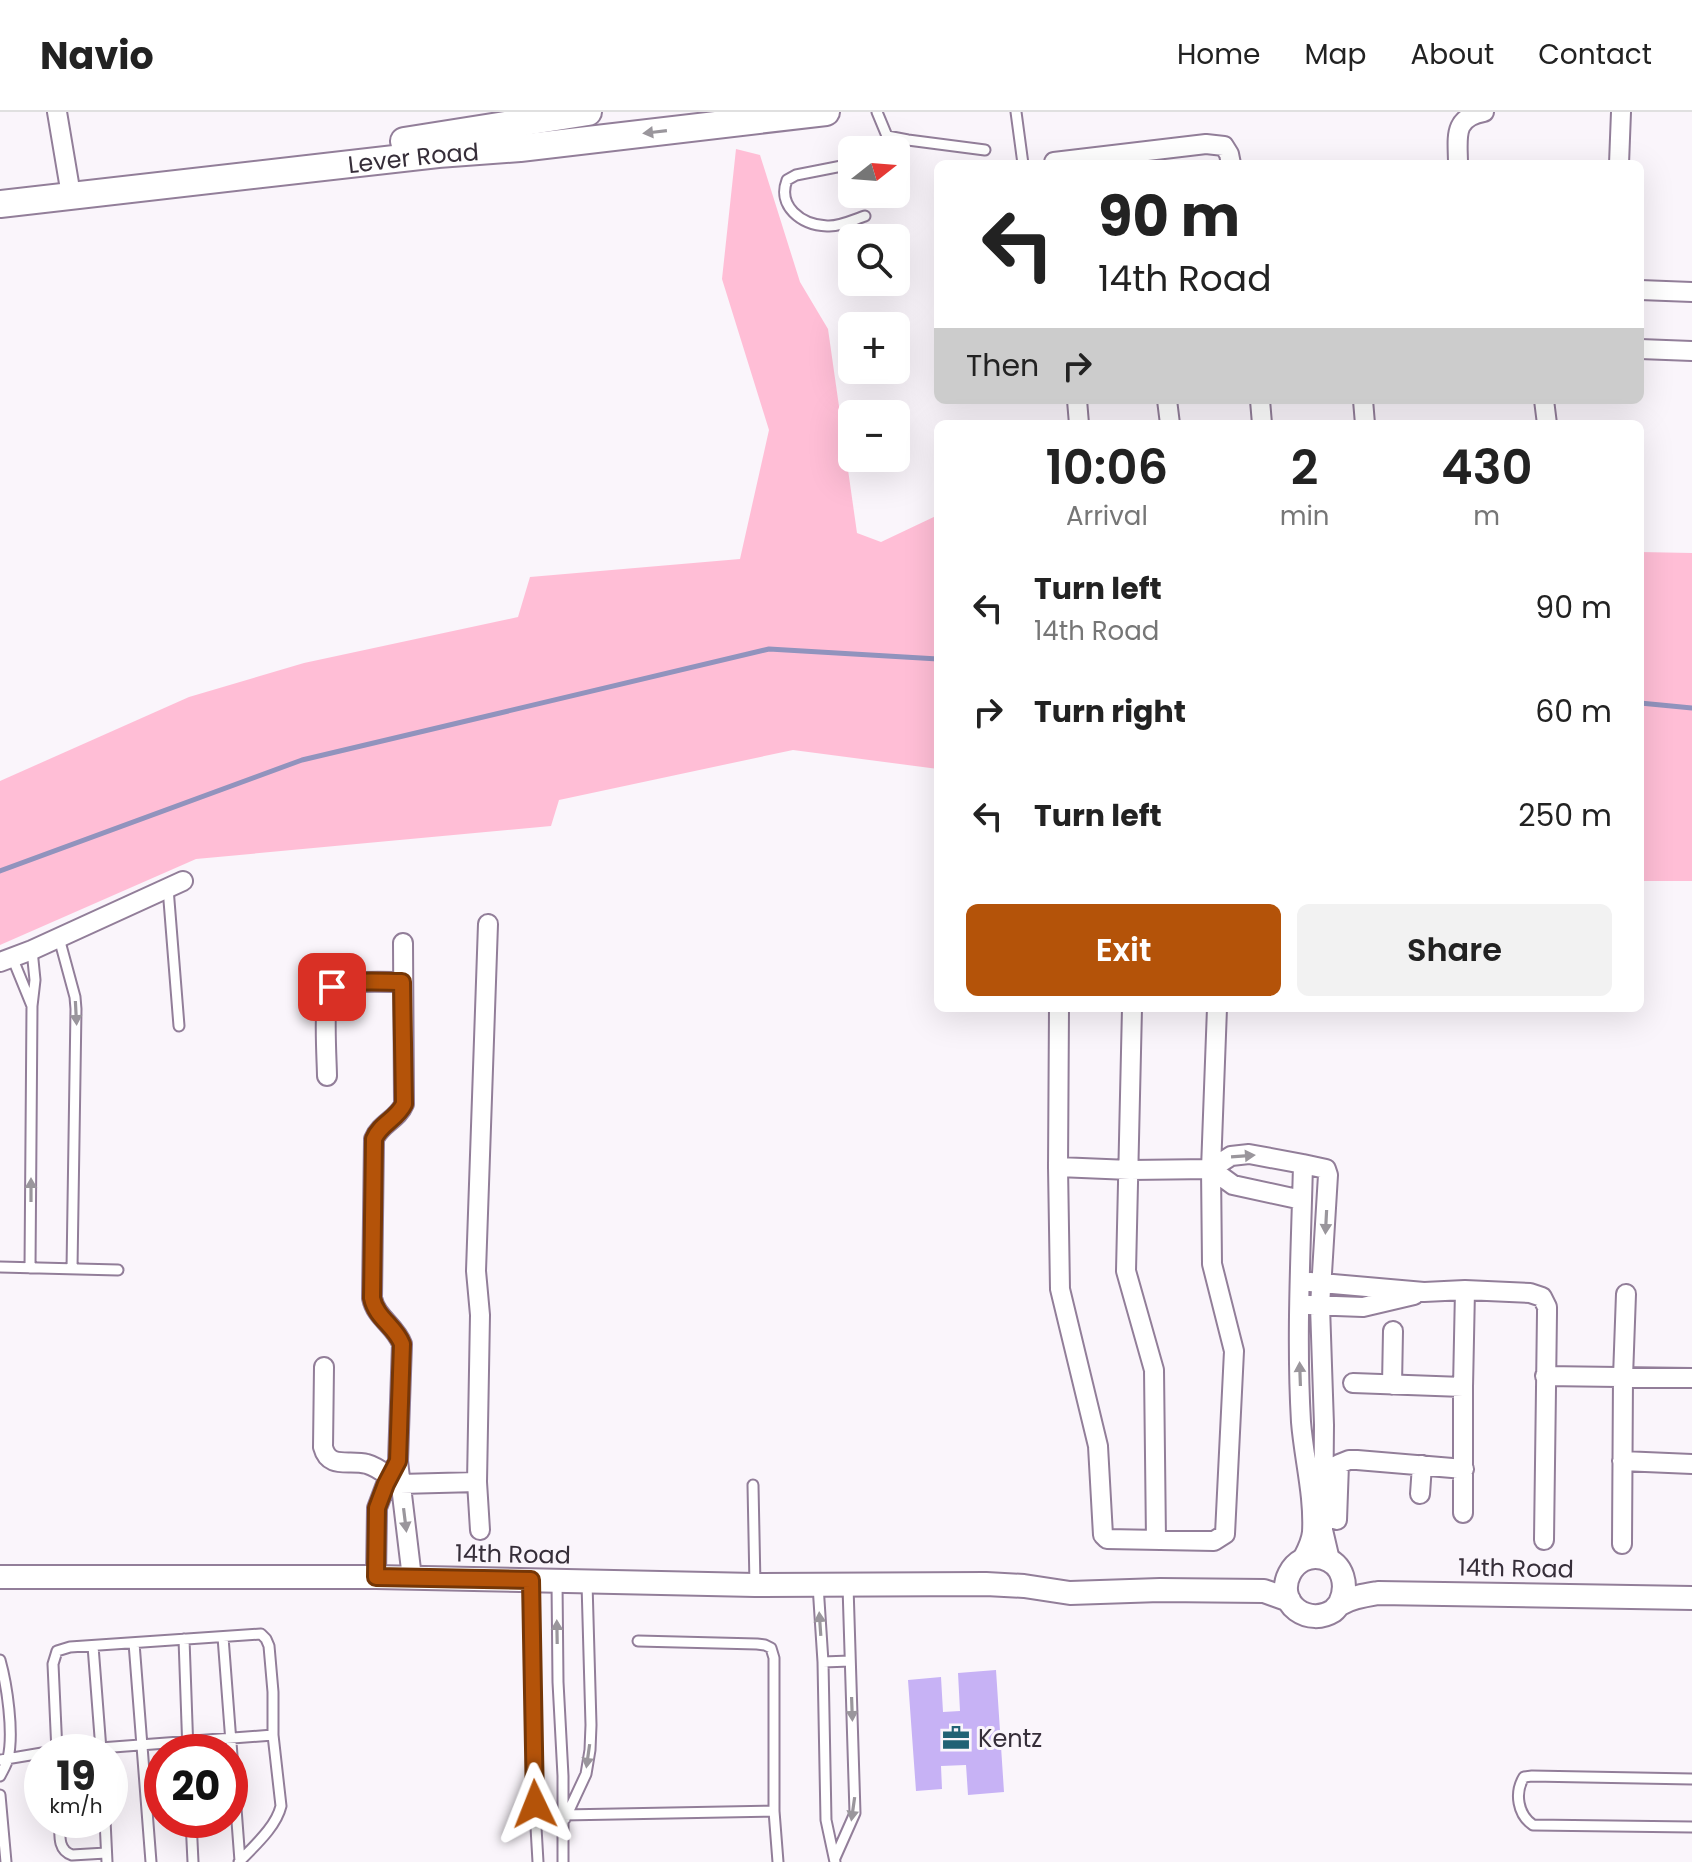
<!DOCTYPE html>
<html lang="en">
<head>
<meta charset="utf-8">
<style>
  :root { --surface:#fff; --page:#f2f2f2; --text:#222; --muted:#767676; --line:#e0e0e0; --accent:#b45309 }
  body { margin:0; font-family:Poppins,sans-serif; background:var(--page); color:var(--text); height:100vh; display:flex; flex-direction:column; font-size:30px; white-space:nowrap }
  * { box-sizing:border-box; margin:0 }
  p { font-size:26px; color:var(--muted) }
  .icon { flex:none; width:44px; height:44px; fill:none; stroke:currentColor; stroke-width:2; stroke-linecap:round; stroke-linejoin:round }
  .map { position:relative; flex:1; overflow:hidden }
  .side { position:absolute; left:934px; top:308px; width:710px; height:592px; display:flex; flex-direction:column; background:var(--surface); border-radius:12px; box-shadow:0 8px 32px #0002 }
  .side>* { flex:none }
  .guide { position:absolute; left:934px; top:48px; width:710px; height:244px; border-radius:12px; box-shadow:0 8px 32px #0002; background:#fff; color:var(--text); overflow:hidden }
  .needle { width:52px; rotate:73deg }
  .fabs { position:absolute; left:838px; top:24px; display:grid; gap:16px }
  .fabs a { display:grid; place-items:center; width:72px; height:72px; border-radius:12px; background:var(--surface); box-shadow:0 8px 32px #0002; font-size:40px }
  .speed { position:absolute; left:24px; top:1622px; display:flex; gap:16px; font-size:40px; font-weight:700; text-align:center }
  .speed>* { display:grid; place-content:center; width:104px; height:104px; border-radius:50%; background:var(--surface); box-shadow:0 8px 32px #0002; line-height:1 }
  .speed small { font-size:20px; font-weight:400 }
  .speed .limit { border:12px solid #d22; background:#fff; color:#111 }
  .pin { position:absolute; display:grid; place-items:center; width:68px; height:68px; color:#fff; margin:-34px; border-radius:16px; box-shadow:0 4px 12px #0006 }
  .me { position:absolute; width:88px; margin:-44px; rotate:358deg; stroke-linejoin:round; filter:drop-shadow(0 0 6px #0008) }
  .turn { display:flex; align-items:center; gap:28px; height:168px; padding:0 32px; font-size:36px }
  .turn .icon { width:104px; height:104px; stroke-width:2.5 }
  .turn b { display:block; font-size:56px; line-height:68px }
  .then { display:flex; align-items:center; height:76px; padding:0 32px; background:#0003; gap:16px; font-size:30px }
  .eta { display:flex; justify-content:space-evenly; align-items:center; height:136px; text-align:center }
  .eta b { font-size:48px; font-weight:600; line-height:56px }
  .action { display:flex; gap:16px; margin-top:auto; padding:16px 32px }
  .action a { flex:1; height:92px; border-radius:12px; background:var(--accent); color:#fff; font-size:32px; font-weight:600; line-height:92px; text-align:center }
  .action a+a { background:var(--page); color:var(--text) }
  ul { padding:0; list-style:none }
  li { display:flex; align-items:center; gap:24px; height:104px; padding:0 32px }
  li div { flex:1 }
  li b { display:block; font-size:30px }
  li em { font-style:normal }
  header { display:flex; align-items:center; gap:48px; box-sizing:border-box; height:112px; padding:0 40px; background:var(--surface); border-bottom:2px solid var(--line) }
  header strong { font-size:38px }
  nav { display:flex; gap:44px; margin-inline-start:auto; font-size:28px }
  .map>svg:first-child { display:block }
  .green { fill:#ffbed6 }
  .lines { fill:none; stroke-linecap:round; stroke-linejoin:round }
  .stream { stroke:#9193bd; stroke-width:5 }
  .building { fill:#c7b2f5 }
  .service-casing { stroke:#927e99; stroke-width:13 }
  .minor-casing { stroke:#927e99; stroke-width:22 }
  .tertiary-casing { stroke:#927e99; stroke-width:26 }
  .secondary-casing { stroke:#927e99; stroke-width:30 }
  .service { stroke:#fff; stroke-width:9 }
  .minor { stroke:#fff; stroke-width:18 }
  .tertiary { stroke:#fff; stroke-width:22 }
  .secondary { stroke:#fff; stroke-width:26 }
  .oneway { fill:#9a969c }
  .route-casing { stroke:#753606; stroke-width:20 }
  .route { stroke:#b45309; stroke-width:14 }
  .labels { text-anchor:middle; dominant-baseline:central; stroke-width:6; stroke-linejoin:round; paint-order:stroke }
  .street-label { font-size:24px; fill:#362e39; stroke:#faf5fb }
  .poi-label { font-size:24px; fill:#362e39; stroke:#faf5fb; text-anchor:start }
</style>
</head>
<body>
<header>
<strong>Navio</strong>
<nav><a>Home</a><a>Map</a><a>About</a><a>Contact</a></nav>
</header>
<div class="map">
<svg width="1692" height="1750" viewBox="0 0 1692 1750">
  <rect width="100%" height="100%" fill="#faf5fb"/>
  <path class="green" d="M 736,37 L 760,43 L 800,170 L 828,217 L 857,421 L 881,430 L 938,403 L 938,657 L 793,638 L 559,688 L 551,714 L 196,747 L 0,833 L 0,669 L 189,585 L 304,551 L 518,505 L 530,465 L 740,447 L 769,318 L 722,167 Z
    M 1640,440 L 1692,441 L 1692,769 L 1640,769 Z"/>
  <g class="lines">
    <path class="stream" d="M 1640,591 L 1692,596
      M 0,759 L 302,648 L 769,537 L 938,547"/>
  </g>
  <path class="building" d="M 996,1558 L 1004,1680 L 968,1683 L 966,1653 L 941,1654 L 942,1677 L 916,1679 L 908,1568 L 941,1565 L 943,1600 L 960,1599 L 958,1561 Z"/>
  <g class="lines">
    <g class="service-casing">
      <path id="service" d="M 877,0 L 887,24 L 908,28 L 985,38
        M 1016,0 L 1023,52
        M 887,24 L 887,38
        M 852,52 L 796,63 L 787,68 C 777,94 801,113 827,114 C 839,115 853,108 865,104
        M 168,776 L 179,914
        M 59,826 L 75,885 L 76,897 L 72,1157
        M 32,838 L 35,868 L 32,894
        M 12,845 L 32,894 L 30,1156
        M 0,1155 L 118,1158
        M 753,1373 L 755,1473
        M 531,1468 L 533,1663 L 538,1750
        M 557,1470 L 558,1570 L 563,1664 L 563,1750
        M 818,1473 L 823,1550 L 826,1708 L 835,1750
        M 223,1525 L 240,1749
        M 184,1527 L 188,1640
        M 638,1529 L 757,1532 L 765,1533 L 771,1536 L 774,1546 L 774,1699 L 778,1750
        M 134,1531 L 151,1750
        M 93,1534 L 101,1638
        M 0,1548 C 7,1573 14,1621 8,1646 C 7,1652 3,1658 0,1664
        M 823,1550 L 850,1549
        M 47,1640 L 273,1623
        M 57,1640 L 53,1552 L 57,1539 L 70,1535 L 261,1522 L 266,1527 L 269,1534 L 273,1580 L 273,1623 L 281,1694 C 276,1715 254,1734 239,1750
        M 0,1648 L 42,1641
        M 1692,1667 L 1532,1664 L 1524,1665 C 1514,1681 1518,1703 1533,1713 L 1692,1715
        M 0,1683 L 6,1750
        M 563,1703 L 774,1699
        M 565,1707 L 586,1662 L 590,1638 L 591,1613 L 587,1471
        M 60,1708 C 60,1722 57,1738 72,1743 L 106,1741
        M 105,1708 L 107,1750
        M 191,1708 L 193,1750
        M 835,1746 L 855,1701 L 848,1474"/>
    </g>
    <g class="minor-casing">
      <path id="minor" d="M 57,0 L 71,83
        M 1054,50 L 1206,32 L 1224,34 L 1229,42 L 1231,52
        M 1458,52 C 1458,26 1452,6 1484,0
        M 1619,52 L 1621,0
        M 1640,178 L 1692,180
        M 1640,237 L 1692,239
        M 1077,288 L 1079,312
        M 1167,288 L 1170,312
        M 1260,288 L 1262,312
        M 1363,288 L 1365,312
        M 1544,288 L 1547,312
        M 403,831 L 404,992 C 398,1007 380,1012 374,1027 L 372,1186 C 376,1206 395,1213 402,1232 L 398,1349 L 412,1466
        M 0,850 L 32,838 L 183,769
        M 1059,896 L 1058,1055 L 1060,1177 L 1098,1334 L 1103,1423 L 1107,1427 L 1214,1429 L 1225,1422 L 1234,1239 L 1212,1152 L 1211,1057 L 1217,896
        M 1132,896 L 1126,1159 L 1154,1258 L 1156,1428
        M 327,964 C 327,949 322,884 332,875 C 340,868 390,870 402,870
        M 1058,1055 L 1130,1058 L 1211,1057
        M 1302,1088 L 1233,1073 L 1211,1057 L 1231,1044 L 1249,1042 L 1303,1052
        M 1310,1170 L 1424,1180 L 1465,1178 L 1530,1181 L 1542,1185 L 1547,1195 L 1547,1201 L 1544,1428
        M 1309,1193 L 1363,1195 L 1414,1183
        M 324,1255 L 323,1335 C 329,1358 349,1347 367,1352 C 375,1354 383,1360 390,1365
        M 1545,1264 L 1692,1266
        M 1353,1271 L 1463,1275
        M 1392,1273 L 1393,1219
        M 1622,1349 L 1692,1352
        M 400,1372 L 477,1370
        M 1420,1382 L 1422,1353
        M 1463,1401 L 1463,1275 L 1465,1178
        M 1337,1408 L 1339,1352 L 1349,1348 L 1357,1348 L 1464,1357
        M 480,1418 L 477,1370 L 480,1203 L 476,1159 L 488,812
        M 1622,1432 L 1623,1265 L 1626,1182
        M 1301,1449 C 1306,1439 1311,1431 1312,1420 C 1314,1383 1304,1347 1301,1310 C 1296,1224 1301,1138 1303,1052 L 1326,1057 L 1328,1063 L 1320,1194 L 1324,1313 L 1323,1418 L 1330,1448
        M 376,1465 L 377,1396 L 386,1372 L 395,1355"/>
    </g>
    <g class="tertiary-casing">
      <path id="tertiary" d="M 0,1465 L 376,1465 L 755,1473 L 986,1472 L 1024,1474 L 1070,1481 L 1160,1478 L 1264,1479 L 1289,1488
        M 1340,1491 C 1348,1474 1344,1452 1323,1446 C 1293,1438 1272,1479 1297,1498 C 1308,1506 1322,1506 1333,1499 C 1337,1496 1337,1493 1342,1491 C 1352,1485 1366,1483 1378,1481 L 1692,1486"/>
    </g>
    <g class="secondary-casing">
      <g id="secondary">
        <path d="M 404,29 L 588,0"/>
        <path id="s1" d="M 0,92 L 438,42 L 520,36 L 826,0"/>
      </g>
    </g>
    <use href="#service" class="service"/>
    <use href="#minor" class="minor"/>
    <use href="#tertiary" class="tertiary"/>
    <use href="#secondary" class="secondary"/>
  </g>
  <defs><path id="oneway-solid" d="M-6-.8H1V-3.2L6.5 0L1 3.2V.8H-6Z" transform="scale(2)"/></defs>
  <g class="oneway">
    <use href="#oneway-solid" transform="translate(655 20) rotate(173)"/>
    <use href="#oneway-solid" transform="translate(76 901) rotate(87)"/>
    <use href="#oneway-solid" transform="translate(1243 1044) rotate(-4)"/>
    <use href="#oneway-solid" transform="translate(31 1078) rotate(-90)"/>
    <use href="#oneway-solid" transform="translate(1326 1110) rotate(93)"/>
    <use href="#oneway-solid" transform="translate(1300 1262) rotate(-92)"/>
    <use href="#oneway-solid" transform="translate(405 1408) rotate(83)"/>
    <use href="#oneway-solid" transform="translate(820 1512) rotate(-94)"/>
    <use href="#oneway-solid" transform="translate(557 1520) rotate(-91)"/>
    <use href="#oneway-solid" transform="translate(852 1597) rotate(88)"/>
    <use href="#oneway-solid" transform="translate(588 1644) rotate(98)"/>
    <use href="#oneway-solid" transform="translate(853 1697) rotate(98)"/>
  </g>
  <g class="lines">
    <g class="route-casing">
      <path id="route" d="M 332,875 C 352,867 380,870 402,870 L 404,992 C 397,1007 380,1012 374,1027 L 372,1186 C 376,1206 395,1214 402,1232 L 398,1349 L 386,1372 L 377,1396 L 376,1465 L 531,1468 L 535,1692"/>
    </g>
    <use href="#route" class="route"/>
  </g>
  <defs>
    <g id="office-bare" transform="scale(2.16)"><path d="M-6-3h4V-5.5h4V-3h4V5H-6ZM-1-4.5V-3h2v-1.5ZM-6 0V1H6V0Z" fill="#206175" stroke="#faf5fb" stroke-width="2.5" paint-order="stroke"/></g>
  </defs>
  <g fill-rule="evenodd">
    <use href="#office-bare" x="956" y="1626"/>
  </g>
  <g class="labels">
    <g class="street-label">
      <text stroke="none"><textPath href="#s1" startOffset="416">Lever Road</textPath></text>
      <text transform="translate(513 1442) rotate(1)">14th Road</text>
      <text transform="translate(1516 1456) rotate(1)">14th Road</text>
    </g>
    <g class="poi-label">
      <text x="978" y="1626">Kentz</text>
    </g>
  </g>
</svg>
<div class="fabs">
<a><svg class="needle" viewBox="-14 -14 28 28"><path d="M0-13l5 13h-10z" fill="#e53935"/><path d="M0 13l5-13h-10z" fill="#767676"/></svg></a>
<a><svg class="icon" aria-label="search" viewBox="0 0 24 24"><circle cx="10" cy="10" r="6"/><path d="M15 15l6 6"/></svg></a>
<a>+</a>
<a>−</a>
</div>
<div class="speed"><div>19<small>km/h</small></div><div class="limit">20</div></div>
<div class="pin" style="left:332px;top:875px;background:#d93025"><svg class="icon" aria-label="arrive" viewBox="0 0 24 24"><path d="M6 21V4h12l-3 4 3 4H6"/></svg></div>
<svg class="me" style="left:535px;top:1692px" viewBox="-20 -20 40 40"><path d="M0-17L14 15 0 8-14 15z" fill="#b45309" stroke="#fff" stroke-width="4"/></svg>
<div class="guide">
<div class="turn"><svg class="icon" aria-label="left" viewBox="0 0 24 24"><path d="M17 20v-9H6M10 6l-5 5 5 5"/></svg><div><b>90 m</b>14th Road</div></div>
<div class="then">Then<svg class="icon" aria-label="right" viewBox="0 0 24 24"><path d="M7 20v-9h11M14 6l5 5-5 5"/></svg></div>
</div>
<section class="side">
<div class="eta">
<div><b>10:06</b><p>Arrival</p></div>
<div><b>2</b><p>min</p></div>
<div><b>430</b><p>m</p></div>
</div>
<ul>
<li><svg class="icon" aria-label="left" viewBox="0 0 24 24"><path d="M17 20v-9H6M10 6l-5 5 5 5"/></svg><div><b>Turn left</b><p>14th Road</p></div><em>90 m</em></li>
<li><svg class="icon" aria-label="right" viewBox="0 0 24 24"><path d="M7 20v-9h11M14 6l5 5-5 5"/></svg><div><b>Turn right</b></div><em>60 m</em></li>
<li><svg class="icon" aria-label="left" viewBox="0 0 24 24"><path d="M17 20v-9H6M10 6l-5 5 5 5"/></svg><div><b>Turn left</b></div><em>250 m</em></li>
</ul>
<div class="action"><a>Exit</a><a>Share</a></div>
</section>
</div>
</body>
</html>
